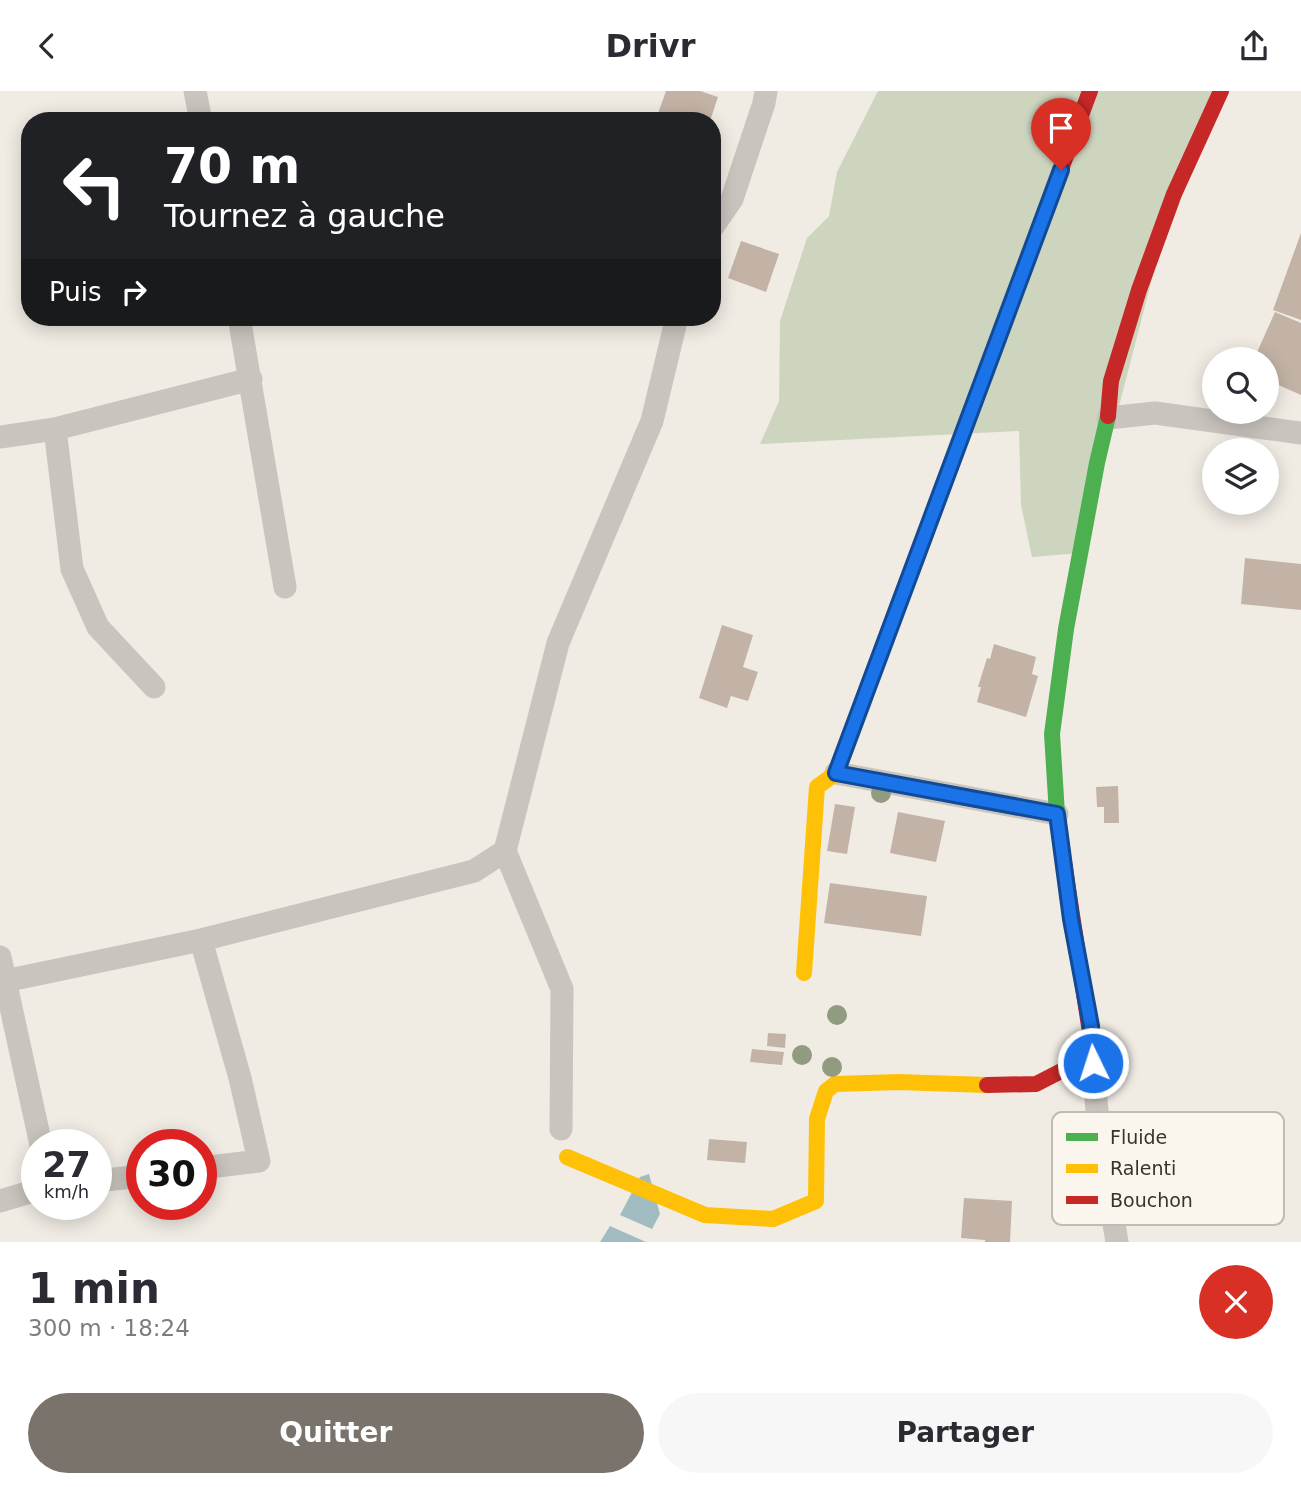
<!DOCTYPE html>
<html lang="fr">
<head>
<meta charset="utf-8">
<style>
  :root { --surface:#fff; --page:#f7f7f7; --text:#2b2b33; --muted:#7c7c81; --accent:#7a736c }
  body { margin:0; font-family:"DejaVu Sans",sans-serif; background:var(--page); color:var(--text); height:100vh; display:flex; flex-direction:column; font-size:26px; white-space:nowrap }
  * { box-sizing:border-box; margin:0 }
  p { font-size:23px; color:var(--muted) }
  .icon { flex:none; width:38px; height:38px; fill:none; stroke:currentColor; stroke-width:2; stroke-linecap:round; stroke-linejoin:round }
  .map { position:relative; height:1151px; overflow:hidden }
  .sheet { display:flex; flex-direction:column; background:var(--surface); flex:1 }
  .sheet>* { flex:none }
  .banner { position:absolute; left:21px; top:21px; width:700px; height:214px; border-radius:28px; box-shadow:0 4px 18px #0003; background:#202124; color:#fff; overflow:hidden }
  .fabs { position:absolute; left:1202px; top:256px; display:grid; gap:14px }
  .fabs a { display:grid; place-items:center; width:77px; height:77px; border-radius:50%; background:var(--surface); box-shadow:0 4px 18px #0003; font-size:35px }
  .speed { position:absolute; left:21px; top:1038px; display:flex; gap:14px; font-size:35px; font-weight:700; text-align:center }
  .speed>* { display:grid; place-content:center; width:91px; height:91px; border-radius:50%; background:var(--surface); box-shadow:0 4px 18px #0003; line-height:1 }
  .speed small { font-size:18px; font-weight:400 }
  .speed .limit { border:10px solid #d22; background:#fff; color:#111 }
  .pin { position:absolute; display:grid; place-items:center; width:60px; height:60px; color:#fff; margin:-72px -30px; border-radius:50% 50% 50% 0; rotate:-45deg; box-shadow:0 0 7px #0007 }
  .pin .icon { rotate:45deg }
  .me { position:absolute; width:77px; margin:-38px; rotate:356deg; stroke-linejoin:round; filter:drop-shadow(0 0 5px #0008) }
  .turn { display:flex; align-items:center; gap:24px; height:147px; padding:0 28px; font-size:32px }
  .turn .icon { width:91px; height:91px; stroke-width:2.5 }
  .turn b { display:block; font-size:49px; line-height:60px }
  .then { display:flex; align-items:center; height:66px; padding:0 28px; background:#0003; gap:14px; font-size:26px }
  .round { display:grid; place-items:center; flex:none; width:74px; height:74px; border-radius:37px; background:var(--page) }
  .headline { display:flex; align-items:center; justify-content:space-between; height:119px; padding:0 28px }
  h1 { font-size:42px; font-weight:600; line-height:52px }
  .cta { display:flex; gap:14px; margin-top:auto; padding:14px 28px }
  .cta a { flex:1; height:80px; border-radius:42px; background:var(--accent); color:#fff; font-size:28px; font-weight:600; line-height:80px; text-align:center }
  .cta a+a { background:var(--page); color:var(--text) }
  header { display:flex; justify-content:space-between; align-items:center; height:91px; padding:0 28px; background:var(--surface); font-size:32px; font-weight:600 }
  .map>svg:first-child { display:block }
  .green { fill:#ced5bf }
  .water { fill:#a1bcc0 }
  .building { fill:#c3b3a6 }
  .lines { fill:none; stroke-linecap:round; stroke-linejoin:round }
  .street { stroke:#c9c4bd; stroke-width:23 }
  .fast { stroke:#4caf50; stroke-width:16 }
  .slow { stroke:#ffc107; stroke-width:16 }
  .jam { stroke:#c62828; stroke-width:16 }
  .tree { fill:#919b80 }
  .route-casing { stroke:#114b97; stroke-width:18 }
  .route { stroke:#1a73e8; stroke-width:12 }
  .key { fill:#fbf6ed; stroke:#c1bbb3; stroke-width:2 }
  .key-label { font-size:19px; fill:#3a322b }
</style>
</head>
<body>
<header><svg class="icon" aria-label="back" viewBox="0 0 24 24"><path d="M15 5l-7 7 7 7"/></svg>Drivr<svg class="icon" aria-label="share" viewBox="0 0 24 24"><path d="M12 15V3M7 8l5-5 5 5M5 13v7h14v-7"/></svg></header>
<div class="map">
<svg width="1301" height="1151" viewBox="0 0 1301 1151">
  <rect width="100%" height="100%" fill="#f0ece4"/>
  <path class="green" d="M 878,0 L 1221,0 L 1174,103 L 1081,462 L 1032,466 L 1021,414 L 1019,340 L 760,353 L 779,310 L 780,230 L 807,147 L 829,125 L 837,81 Z"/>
  <path class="water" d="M 649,1083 L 660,1123 L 652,1138 L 620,1124 L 640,1086 Z
    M 610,1135 L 646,1151 L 600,1151 Z"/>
  <path class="building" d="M 666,0 L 700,0 L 718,6 L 710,30 L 656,28 Z
    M 1301,142 L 1301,229 L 1273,219 Z
    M 741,150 L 779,163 L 766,201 L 728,187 Z
    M 1275,221 L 1301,232 L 1301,304 L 1267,289 L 1267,268 L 1254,268 Z
    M 622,226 L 636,226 L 636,230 L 621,229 Z
    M 1245,467 L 1301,473 L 1301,519 L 1241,513 Z
    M 722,534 L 753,544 L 743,576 L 758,581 L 748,610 L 731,605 L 727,617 L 699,607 Z
    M 994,553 L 1036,566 L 1032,583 L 1038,585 L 1026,626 L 977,611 L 981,596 L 978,596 L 987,567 L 990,568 Z
    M 1118,695 L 1119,732 L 1104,732 L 1104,716 L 1097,716 L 1096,696 Z
    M 835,713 L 855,716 L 847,763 L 827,760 Z
    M 898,721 L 945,730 L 936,771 L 890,762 Z
    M 830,792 L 927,805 L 921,845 L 824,832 Z
    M 768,942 L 786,943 L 785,957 L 767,955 Z
    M 752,958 L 784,961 L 782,974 L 750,971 Z
    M 709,1048 L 747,1051 L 745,1072 L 707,1069 Z
    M 964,1107 L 1012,1110 L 1010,1151 L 985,1151 L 985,1149 L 961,1147 Z"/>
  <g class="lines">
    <path class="street" d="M 195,0 L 201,30
      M 712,137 L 732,108 L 764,12 L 766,0
      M 239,226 L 285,496
      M 1108,327 L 1155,322 L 1301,342
      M 55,338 L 72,478 L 98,536 L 154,596
      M 0,346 L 55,338 L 251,288
      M 836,682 L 1057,723
      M 201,849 L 240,987 L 259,1070 L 201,1077
      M 0,866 L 41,1054
      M 0,891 L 201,849 L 474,780 L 505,760
      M 1091,948 L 1099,1044 L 1117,1151
      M 561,1038 L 562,898 L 505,760 L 558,552 L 652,330 L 677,226
      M 96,1090 L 142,1085
      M 0,1110 L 37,1099"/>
    <path class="fast" d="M 1063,765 L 1057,723 L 1052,643 L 1066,538 L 1097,372 L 1108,325"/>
    <path class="slow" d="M 804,882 L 817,696 L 836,682 L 975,310
      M 567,1066 L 705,1124 L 773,1128 L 816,1110 L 817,1028 L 826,1000 L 835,993 L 898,991 L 987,994"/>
    <path class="jam" d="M 975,310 L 1090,0
      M 1108,325 L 1111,290 L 1139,199 L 1174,103 L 1221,0
      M 987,994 L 1036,993 L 1071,975 L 1091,948 L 1063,765"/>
  </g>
  <g class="tree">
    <circle cx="881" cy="702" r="10"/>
    <circle cx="837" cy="924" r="10"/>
    <circle cx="802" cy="964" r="10"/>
    <circle cx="832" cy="976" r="10"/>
  </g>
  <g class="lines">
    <g class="route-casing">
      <path id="route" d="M 1061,79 L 836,682 L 1057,723 L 1071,828 L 1091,935 L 1093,972"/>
    </g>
    <use href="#route" class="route"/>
  </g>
  <rect x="1052" y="1021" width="232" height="113" rx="10" class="key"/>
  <rect x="1066" y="1042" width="32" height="8" fill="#4caf50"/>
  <rect x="1066" y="1073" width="32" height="9" fill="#ffc107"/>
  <rect x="1066" y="1105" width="32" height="8" fill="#c62828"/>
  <g class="key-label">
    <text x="1110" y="1053">Fluide</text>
    <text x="1110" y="1084">Ralenti</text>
    <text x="1110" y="1116">Bouchon</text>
  </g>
</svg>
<div class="fabs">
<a><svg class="icon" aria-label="search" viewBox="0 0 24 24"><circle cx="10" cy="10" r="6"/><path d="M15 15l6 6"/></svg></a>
<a><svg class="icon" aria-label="layers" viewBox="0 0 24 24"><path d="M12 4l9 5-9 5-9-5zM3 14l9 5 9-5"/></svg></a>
</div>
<div class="speed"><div>27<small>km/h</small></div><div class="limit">30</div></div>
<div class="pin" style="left:1061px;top:79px;background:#d93025"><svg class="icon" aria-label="arrive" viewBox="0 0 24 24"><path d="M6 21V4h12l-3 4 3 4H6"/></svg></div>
<svg class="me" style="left:1093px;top:972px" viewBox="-20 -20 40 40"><circle r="17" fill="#1a73e8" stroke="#fff" stroke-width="3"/><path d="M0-11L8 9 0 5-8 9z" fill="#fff"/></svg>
<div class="banner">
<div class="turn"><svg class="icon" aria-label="left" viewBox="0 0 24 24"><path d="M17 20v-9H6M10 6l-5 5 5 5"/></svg><div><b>70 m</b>Tournez à gauche</div></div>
<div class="then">Puis<svg class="icon" aria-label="right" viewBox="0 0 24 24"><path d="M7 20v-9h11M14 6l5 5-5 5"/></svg></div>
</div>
</div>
<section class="sheet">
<div class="headline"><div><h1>1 min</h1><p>300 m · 18:24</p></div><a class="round" style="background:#d93025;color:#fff"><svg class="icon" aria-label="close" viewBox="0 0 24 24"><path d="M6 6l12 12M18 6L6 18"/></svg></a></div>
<div class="cta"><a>Quitter</a><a>Partager</a></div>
</section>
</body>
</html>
